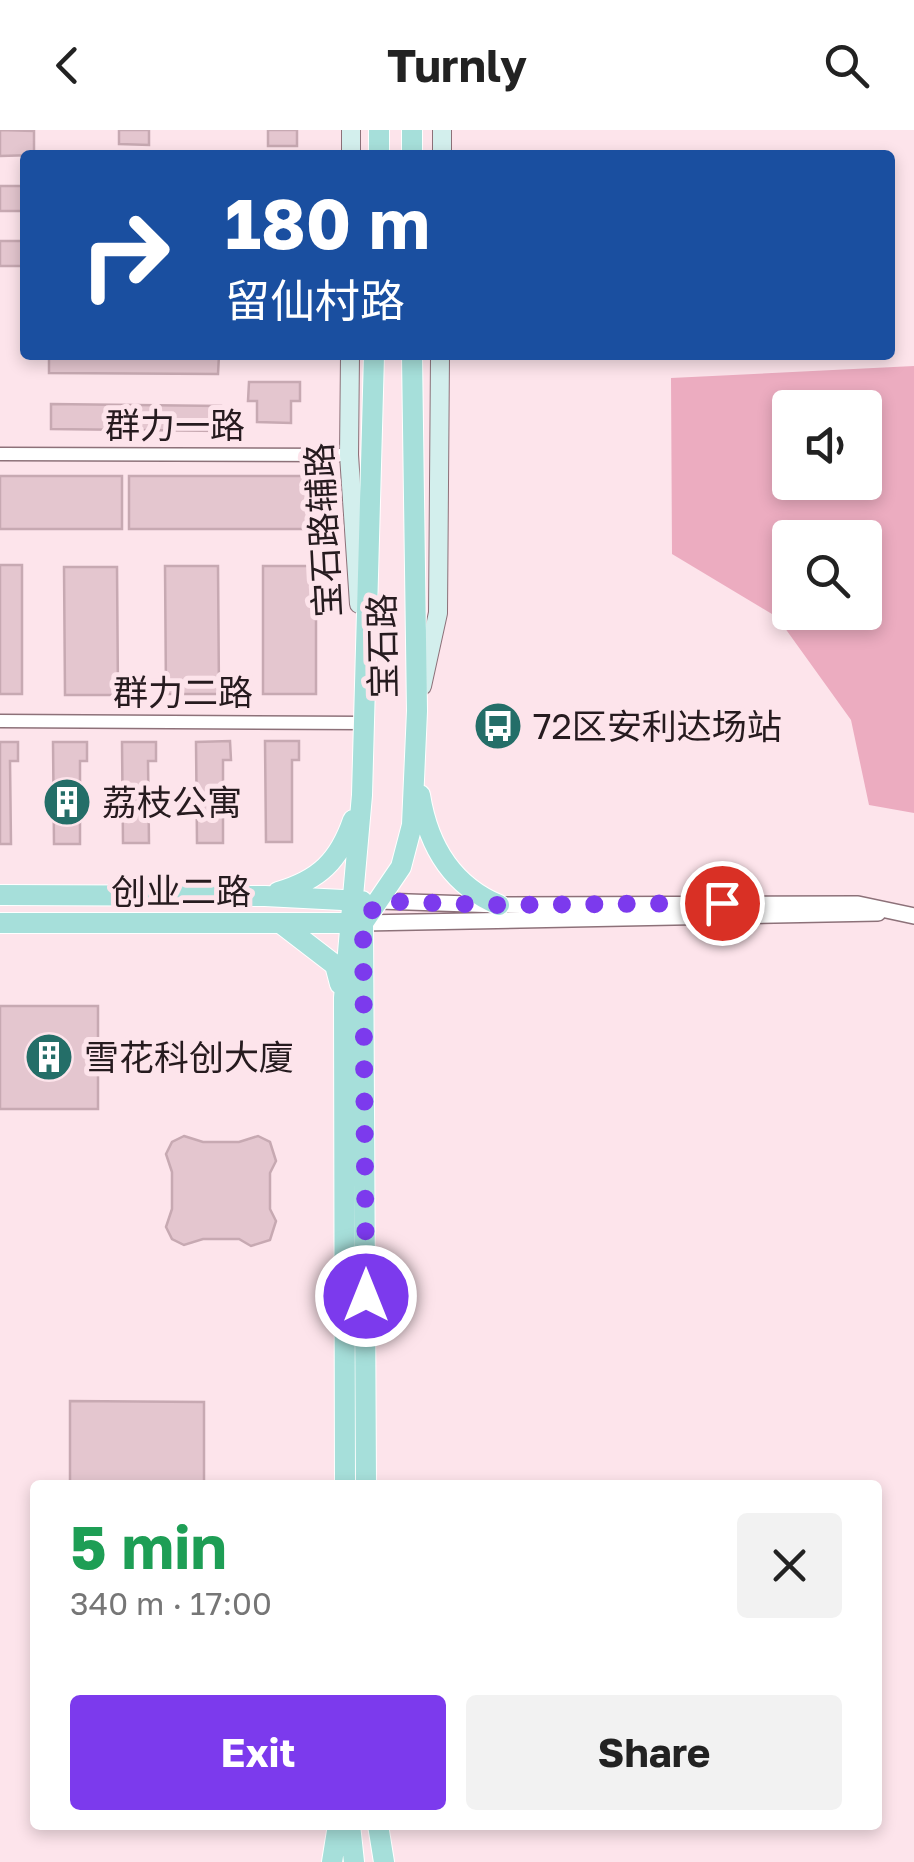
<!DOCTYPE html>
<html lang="en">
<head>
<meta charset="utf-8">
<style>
  :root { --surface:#fff; --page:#f2f2f2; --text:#222; --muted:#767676; --accent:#7c3aed }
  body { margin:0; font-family:"Golos Text","Noto Sans SC",sans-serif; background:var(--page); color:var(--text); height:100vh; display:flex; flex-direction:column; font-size:38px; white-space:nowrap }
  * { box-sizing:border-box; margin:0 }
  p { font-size:32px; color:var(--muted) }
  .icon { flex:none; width:55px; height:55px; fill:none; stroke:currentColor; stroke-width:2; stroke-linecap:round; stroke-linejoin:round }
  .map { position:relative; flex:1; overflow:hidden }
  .panel { position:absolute; left:30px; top:1350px; width:852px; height:350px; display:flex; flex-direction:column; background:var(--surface); border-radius:10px; box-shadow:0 5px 15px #0003 }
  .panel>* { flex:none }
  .hud { position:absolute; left:20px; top:20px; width:875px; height:210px; border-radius:10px; box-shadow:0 5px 15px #0003; background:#1a4fa0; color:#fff; overflow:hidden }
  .tools { position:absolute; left:772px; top:260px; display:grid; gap:20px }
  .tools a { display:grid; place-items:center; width:110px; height:110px; border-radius:10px; background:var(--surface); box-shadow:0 5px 15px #0003; font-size:50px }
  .pin { position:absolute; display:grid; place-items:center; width:85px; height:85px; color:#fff; margin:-42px; border:5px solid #fff; border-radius:50%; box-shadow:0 2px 10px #0007 }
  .me { position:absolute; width:110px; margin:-55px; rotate:0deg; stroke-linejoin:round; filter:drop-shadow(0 0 8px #0008) }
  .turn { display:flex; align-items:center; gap:35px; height:210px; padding:0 40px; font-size:45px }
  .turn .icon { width:130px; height:130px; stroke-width:2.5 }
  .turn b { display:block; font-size:70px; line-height:85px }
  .round { display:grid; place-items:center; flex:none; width:105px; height:105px; border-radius:10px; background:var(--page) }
  .summary { display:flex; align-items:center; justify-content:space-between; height:170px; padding:0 40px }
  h1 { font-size:60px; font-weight:700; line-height:75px; color:#1e9e55 }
  .action { display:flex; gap:20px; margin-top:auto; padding:20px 40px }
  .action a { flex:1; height:115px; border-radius:10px; background:var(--accent); color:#fff; font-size:40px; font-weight:700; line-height:115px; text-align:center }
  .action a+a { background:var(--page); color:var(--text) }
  header { display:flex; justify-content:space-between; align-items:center; height:130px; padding:0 40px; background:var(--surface); font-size:45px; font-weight:700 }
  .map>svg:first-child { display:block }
  .green { fill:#ecacc0; fill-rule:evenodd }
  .building { fill:#e4c6cf; stroke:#c7a9b2; stroke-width:2.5 }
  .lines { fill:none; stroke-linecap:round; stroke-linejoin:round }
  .minor-casing { stroke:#8d7179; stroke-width:15 }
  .tertiary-casing { stroke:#8d7179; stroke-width:18 }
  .secondary-casing { stroke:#8d7179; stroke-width:20 }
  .primary-casing { stroke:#fff; stroke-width:22 }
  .minor { stroke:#fff; stroke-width:12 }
  .tertiary { stroke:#fff; stroke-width:15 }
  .secondary { stroke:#d3efed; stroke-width:18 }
  .primary { stroke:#a6dfda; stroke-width:20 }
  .route { stroke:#7c3aed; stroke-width:18; stroke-dasharray:0 32.4 }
  .labels { text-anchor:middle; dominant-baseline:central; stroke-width:10; stroke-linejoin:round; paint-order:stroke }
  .street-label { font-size:35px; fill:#261b1f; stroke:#fde4eb }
  .poi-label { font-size:35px; fill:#261b1f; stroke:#fde4eb; text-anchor:start }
</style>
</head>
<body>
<header><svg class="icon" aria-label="back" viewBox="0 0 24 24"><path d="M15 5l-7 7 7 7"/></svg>Turnly<svg class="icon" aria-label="search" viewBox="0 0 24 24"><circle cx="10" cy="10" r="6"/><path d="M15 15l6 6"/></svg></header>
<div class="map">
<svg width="914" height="1732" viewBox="0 0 914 1732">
  <rect width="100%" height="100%" fill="#fde4eb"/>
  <path class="green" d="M 914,236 L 914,683 L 869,675 L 851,590 L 777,487 L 672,424 L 671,248 ZM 790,278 L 865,278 L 865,352 L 790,352 ZM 790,408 L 865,408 L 865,482 L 790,482 Z"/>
  <path class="building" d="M 0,0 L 34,1 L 34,25 L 0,26 Z
    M 119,0 L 149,0 L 149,15 L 119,14 Z
    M 268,0 L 297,0 L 297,16 L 268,16 Z
    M 0,56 L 25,56 L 25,81 L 0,81 Z
    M 0,111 L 25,111 L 25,136 L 0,136 Z
    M 49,225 L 219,225 L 218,244 L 49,243 Z
    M 249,252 L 300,252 L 300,271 L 291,271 L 291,293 L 257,292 L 257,271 L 248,271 Z
    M 51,274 L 221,276 L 221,301 L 51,299 Z
    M 0,346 L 122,346 L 122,399 L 0,399 Z
    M 129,346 L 315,346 L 315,399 L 129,399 Z
    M 0,435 L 22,435 L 22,564 L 0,564 Z
    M 165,436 L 218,436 L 219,564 L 166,564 Z
    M 263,436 L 316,436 L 316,564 L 263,564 Z
    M 64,437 L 117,437 L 118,565 L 65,565 Z
    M 230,611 L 231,630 L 223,630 L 223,713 L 197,713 L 196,612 Z
    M 265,611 L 299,611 L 299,630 L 292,630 L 292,712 L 266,712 Z
    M 0,612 L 18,612 L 18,631 L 10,631 L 11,714 L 0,714 Z
    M 53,612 L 87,612 L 87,631 L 80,631 L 80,714 L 54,714 Z
    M 122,612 L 156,612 L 156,631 L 148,631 L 149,713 L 123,713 Z
    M 0,876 L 98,876 L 98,979 L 0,979 Z
    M 184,1006 L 203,1012 L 239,1012 L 258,1006 L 270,1012 L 276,1031 L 270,1043 L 270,1079 L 276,1091 L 270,1110 L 251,1116 L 239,1109 L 203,1109 L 184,1115 L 172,1109 L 166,1097 L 172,1079 L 172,1042 L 166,1024 L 172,1012 Z
    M 70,1271 L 204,1272 L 204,1355 L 70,1355 Z"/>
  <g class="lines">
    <g class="minor-casing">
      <path id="minor" d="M 0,324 L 349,325
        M 0,591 L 366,593"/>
    </g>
    <g class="tertiary-casing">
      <path id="tertiary" d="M 379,771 L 499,775 L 858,774 L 914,786
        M 363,793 L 878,783"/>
    </g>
    <g class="secondary-casing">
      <path id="secondary" d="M 351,25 L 351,0
        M 442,25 L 442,0
        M 350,225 L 349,325 L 359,474
        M 422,556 L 438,483 L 440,225"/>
    </g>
    <g class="primary-casing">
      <path id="primary" d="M 412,0 L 412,25
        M 379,25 L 379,0
        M 420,665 C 428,715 451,755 499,775
        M 278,762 C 319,750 339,731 353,690
        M 0,765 L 265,766 L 362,771
        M 0,793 L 361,793
        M 363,793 L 401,737 L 412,695 L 417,581 L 412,225
        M 363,793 L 366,1355
        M 283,795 L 335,835 L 340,854
        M 345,1355 L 344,868 L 362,665 L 374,225
        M 350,1695 L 354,1732
        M 378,1695 L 384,1732
        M 332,1732 L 338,1695"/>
    </g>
    <use href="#minor" class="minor"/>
    <use href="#tertiary" class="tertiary"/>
    <use href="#secondary" class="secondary"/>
    <use href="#primary" class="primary"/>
  </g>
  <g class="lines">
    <path class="route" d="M 366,1166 L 363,793 L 379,771 L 498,775 L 722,773"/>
  </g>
  <defs>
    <g id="bus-disc" transform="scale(2.5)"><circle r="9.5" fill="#246e68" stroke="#fde4eb"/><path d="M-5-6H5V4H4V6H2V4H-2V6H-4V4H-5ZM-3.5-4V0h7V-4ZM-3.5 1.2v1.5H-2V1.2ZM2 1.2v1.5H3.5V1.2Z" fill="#fff"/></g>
    <g id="building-disc" transform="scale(2.5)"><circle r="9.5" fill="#246e68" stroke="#fde4eb"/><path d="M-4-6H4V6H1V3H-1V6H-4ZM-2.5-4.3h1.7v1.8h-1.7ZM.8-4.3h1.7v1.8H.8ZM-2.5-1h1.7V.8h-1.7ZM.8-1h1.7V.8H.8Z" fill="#fff"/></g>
  </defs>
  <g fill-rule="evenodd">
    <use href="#bus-disc" x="498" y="596"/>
    <use href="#building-disc" x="67" y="672"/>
    <use href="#building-disc" x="49" y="927"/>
  </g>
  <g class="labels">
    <g class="street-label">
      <text x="175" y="295">群力一路</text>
      <text transform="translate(323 400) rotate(-93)">宝石路辅路</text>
      <text transform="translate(382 516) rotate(-91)">宝石路</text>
      <text x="183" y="562">群力二路</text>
      <text x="181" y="761">创业二路</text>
    </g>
    <g class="poi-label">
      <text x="533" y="596">72区安利达场站</text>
      <text x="102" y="672">荔枝公寓</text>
      <text x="84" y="927">雪花科创大廈</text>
    </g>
  </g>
</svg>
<div class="tools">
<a><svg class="icon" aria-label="sound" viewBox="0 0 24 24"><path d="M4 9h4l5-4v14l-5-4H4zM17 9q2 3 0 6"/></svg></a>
<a><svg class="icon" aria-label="search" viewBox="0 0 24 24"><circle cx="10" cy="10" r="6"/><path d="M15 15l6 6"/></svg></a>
</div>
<div class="pin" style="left:722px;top:773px;background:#d93025"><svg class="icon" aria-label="arrive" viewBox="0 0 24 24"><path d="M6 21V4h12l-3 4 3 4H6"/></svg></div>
<svg class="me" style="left:366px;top:1166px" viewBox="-20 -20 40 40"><circle r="17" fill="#7c3aed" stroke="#fff" stroke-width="3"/><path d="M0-11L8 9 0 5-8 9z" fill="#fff"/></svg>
<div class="hud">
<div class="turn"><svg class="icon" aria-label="right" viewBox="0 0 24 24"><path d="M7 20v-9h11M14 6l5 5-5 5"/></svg><div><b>180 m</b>留仙村路</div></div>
</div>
<section class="panel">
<div class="summary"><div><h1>5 min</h1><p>340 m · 17:00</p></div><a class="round"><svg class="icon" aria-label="close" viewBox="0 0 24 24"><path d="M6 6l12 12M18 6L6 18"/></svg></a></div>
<div class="action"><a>Exit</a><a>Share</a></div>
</section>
</div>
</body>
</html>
